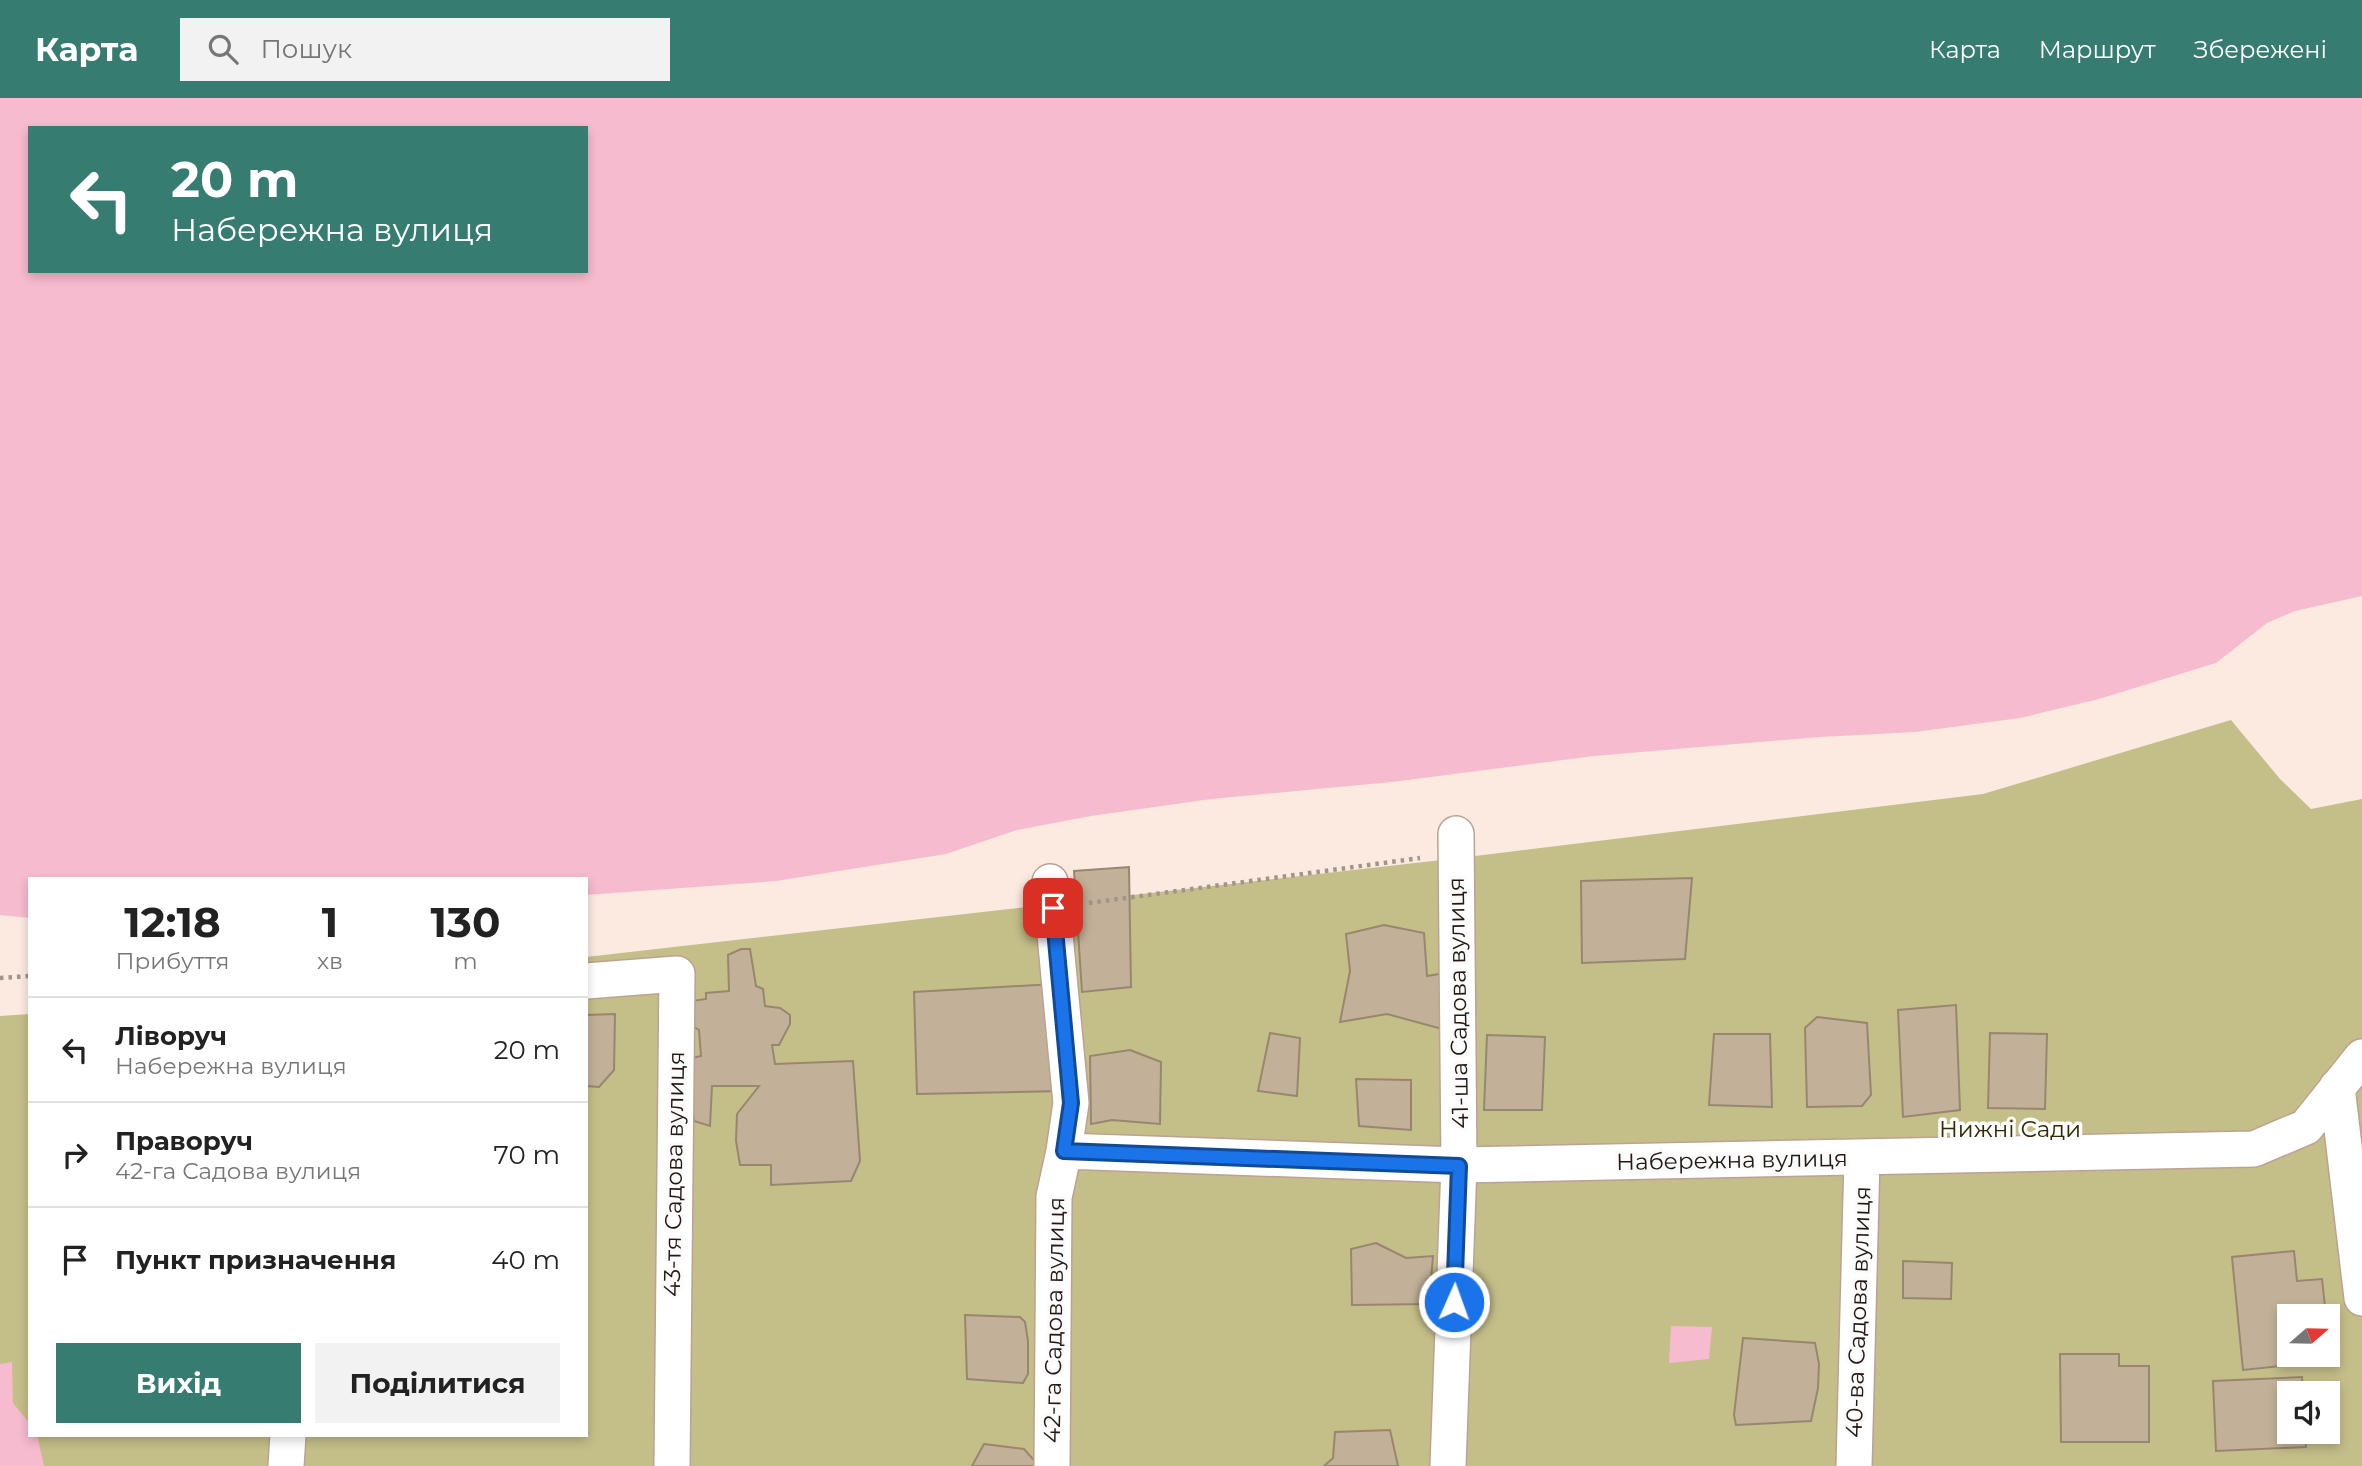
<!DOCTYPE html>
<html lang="uk">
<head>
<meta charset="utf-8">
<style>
  :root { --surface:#fff; --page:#f2f2f2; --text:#222; --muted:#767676; --line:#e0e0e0; --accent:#377c71 }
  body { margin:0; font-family:Montserrat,sans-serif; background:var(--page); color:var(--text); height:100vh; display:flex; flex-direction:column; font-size:26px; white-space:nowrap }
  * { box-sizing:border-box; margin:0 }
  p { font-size:23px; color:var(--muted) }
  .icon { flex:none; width:38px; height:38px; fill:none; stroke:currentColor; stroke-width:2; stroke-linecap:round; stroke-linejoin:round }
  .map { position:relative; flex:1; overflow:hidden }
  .side { position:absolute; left:28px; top:779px; width:560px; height:560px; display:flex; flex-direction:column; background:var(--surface); border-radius:0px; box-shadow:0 4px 10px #0003 }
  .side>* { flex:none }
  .hud { position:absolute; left:28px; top:28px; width:560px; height:147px; border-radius:0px; box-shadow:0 4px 10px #0003; background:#377c71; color:#fff; overflow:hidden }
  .needle { width:46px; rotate:70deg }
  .tools { position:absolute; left:2277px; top:1206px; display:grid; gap:14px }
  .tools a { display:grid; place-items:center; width:63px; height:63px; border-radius:0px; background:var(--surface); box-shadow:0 4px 10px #0003; font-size:35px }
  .pin { position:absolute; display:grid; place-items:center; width:60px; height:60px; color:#fff; margin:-30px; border-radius:14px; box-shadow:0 4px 10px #0006 }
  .me { position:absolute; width:77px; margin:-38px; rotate:2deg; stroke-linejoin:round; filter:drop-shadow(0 0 5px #0008) }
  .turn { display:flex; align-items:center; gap:24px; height:147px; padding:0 28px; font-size:32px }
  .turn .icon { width:91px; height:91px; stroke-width:2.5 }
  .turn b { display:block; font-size:49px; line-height:60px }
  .eta { display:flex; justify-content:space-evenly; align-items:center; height:119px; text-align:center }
  .eta b { font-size:42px; font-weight:700; line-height:49px }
  .action { display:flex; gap:14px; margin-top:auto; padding:14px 28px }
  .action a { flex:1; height:80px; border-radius:0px; background:var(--accent); color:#fff; font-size:28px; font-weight:700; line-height:80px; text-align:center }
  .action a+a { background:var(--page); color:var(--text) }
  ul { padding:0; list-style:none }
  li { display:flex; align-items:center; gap:21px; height:105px; padding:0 28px; border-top:2px solid var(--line) }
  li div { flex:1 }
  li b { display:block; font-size:26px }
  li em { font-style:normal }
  header { display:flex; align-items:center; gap:42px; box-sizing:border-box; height:98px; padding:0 35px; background:var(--accent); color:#fff }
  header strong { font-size:33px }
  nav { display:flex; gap:38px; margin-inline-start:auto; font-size:24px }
  .search { width:490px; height:63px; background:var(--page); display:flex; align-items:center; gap:18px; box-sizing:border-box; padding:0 24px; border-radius:0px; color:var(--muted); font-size:26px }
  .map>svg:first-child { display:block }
  .green { fill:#c4be89; fill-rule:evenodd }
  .water { fill:#f6bbce; fill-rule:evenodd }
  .building { fill:#c2b198; stroke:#98876f; stroke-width:2 }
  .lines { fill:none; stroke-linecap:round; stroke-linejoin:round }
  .minor-casing { stroke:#bda192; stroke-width:38 }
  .path { stroke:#a3948b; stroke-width:4.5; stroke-dasharray:3.5 5; stroke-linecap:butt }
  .minor { stroke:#fff; stroke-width:35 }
  .route-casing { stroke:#114b97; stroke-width:18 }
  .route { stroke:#1a73e8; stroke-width:12 }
  .labels { text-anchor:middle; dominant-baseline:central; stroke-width:7; stroke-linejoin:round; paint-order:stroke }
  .street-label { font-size:23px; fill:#231812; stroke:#fbfbfb }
  .park-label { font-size:23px; fill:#302b00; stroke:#fbfbfb }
</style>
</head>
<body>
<header>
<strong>Карта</strong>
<div class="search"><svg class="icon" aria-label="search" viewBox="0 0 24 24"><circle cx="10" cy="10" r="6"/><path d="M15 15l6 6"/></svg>Пошук</div>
<nav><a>Карта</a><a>Маршрут</a><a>Збережені</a></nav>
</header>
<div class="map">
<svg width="2362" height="1368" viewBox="0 0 2362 1368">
  <rect width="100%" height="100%" fill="#fceae0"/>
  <path class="green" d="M 2231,622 L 2280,681 L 2311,711 L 2362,701 L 2362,1368 L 0,1368 L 0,918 L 30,916 L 30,1337 L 586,1337 L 586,859 L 1459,760 L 1983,696 ZM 2289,1218 L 2328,1218 L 2328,1256 L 2289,1256 ZM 2289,1295 L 2328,1295 L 2328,1334 L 2289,1334 Z"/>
  <path class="water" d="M 0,0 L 2362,0 L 2362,498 L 2295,513 L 2267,525 L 2216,565 L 2099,601 L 2020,620 L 1915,634 L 1820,639 L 1594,658 L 1392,684 L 1211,701 L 1091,718 L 1017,732 L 946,756 L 776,783 L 586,797 L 586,780 L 30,780 L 30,820 L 0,817 ZM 30,30 L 586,30 L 586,173 L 30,173 Z
    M 1671,1228 L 1712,1229 L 1709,1261 L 1669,1265 Z
    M 12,1264 L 13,1305 L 30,1326 L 30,1337 L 37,1337 L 44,1368 L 0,1368 L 0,1266 Z"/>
  <path class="building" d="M 1129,769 L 1131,889 L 1082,894 L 1074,773 Z
    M 1692,780 L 1685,861 L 1582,865 L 1581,783 Z
    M 1384,827 L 1424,835 L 1427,878 L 1445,875 L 1442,931 L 1387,916 L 1340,924 L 1350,873 L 1346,836 Z
    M 741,851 L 750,851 L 756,888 L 763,891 L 765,908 L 780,910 L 790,917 L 790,926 L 779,947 L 772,947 L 775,966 L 853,963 L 860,1063 L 851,1083 L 771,1087 L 771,1067 L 740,1067 L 736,1043 L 737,1016 L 759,988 L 712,988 L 710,1028 L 694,1023 L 684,962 L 701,958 L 699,932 L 692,928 L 692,903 L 706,901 L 706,895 L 729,893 L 728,857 Z
    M 1053,886 L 1061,993 L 917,996 L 914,894 Z
    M 1956,907 L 1960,1012 L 1903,1019 L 1898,912 Z
    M 615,916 L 614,972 L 599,989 L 586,988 L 586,917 Z
    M 1817,919 L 1867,925 L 1871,997 L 1862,1008 L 1807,1009 L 1805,930 Z
    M 1270,935 L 1300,940 L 1297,998 L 1258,993 Z
    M 1990,935 L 2047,936 L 2045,1011 L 1988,1010 Z
    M 1714,936 L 1770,936 L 1772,1009 L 1709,1007 Z
    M 1487,937 L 1545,939 L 1542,1012 L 1484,1012 Z
    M 1130,952 L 1161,964 L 1160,1026 L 1112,1022 L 1091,1026 L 1090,958 Z
    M 1356,981 L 1411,982 L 1411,1032 L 1359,1028 Z
    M 1376,1145 L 1406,1160 L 1433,1158 L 1429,1206 L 1352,1207 L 1351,1151 Z
    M 2294,1153 L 2297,1183 L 2322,1181 L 2326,1218 L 2289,1218 L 2289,1256 L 2328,1256 L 2328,1237 L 2330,1263 L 2243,1272 L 2232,1159 Z
    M 1903,1163 L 1952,1165 L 1951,1201 L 1903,1200 Z
    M 965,1217 L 1020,1219 L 1025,1224 L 1028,1243 L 1028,1276 L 1023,1285 L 967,1281 Z
    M 1743,1240 L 1815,1245 L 1819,1266 L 1818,1290 L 1811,1323 L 1736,1327 L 1734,1317 Z
    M 2060,1256 L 2119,1256 L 2119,1268 L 2149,1268 L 2149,1344 L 2061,1344 Z
    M 2302,1279 L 2303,1295 L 2289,1295 L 2289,1334 L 2305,1334 L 2306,1349 L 2216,1353 L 2213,1283 Z
    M 1390,1332 L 1398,1368 L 1324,1368 L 1333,1360 L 1335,1334 Z
    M 984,1346 L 1024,1351 L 1039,1368 L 972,1368 Z"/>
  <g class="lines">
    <g class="minor-casing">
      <path id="minor" d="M 1050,784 L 1071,1005 L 1064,1053 L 1054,1099 L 1052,1368
        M 586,883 L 677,876 L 672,1368
        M 2337,989 L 2362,1200
        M 1064,1053 L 1459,1067 L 2254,1051 L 2306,1029 L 2362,959
        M 286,1368 L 288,1337
        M 1448,1368 L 1459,1067 L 1456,736
        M 1854,1368 L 1862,1060"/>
    </g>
    <path class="path" d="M 1089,805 L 1420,760
      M 0,880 L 30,878"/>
    <use href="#minor" class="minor"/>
  </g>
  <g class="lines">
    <g class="route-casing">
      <path id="route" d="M 1053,810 L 1071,1005 L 1064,1053 L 1459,1068 L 1454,1204"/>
    </g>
    <use href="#route" class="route"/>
  </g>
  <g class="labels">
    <g class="street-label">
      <text transform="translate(1458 905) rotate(-91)">41-ша Садова вулиця</text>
      <text transform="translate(1732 1062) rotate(-1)">Набережна вулиця</text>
      <text transform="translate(674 1076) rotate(-89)">43-тя Садова вулиця</text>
      <text transform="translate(1858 1214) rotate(-88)">40-ва Садова вулиця</text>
      <text transform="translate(1054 1222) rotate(-89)">42-га Садова вулиця</text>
    </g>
    <g class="park-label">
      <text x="2010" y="1031">Нижні Сади</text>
    </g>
  </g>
</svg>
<div class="tools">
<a><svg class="needle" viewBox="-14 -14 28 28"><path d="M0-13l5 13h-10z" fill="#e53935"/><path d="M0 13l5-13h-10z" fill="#767676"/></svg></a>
<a><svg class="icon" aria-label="sound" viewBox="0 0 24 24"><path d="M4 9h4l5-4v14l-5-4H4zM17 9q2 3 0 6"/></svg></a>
</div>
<div class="pin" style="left:1053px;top:810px;background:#d93025"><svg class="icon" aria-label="arrive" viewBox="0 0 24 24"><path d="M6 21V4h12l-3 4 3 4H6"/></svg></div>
<svg class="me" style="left:1454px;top:1204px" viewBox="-20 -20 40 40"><circle r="17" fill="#1a73e8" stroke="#fff" stroke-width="3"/><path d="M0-11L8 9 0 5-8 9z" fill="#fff"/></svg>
<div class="hud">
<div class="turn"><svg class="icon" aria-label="left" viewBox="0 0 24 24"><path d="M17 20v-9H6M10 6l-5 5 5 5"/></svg><div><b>20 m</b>Набережна вулиця</div></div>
</div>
<section class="side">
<div class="eta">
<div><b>12:18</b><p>Прибуття</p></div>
<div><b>1</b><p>хв</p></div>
<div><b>130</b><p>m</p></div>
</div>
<ul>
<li><svg class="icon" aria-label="left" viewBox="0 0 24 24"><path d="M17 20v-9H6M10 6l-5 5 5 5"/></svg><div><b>Ліворуч</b><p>Набережна вулиця</p></div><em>20 m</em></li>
<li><svg class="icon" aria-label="right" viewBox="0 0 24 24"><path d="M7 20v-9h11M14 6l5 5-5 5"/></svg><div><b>Праворуч</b><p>42-га Садова вулиця</p></div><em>70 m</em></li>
<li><svg class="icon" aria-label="arrive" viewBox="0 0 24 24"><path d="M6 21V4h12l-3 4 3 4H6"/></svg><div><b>Пункт призначення</b></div><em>40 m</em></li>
</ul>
<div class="action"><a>Вихід</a><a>Поділитися</a></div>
</section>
</div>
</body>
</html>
